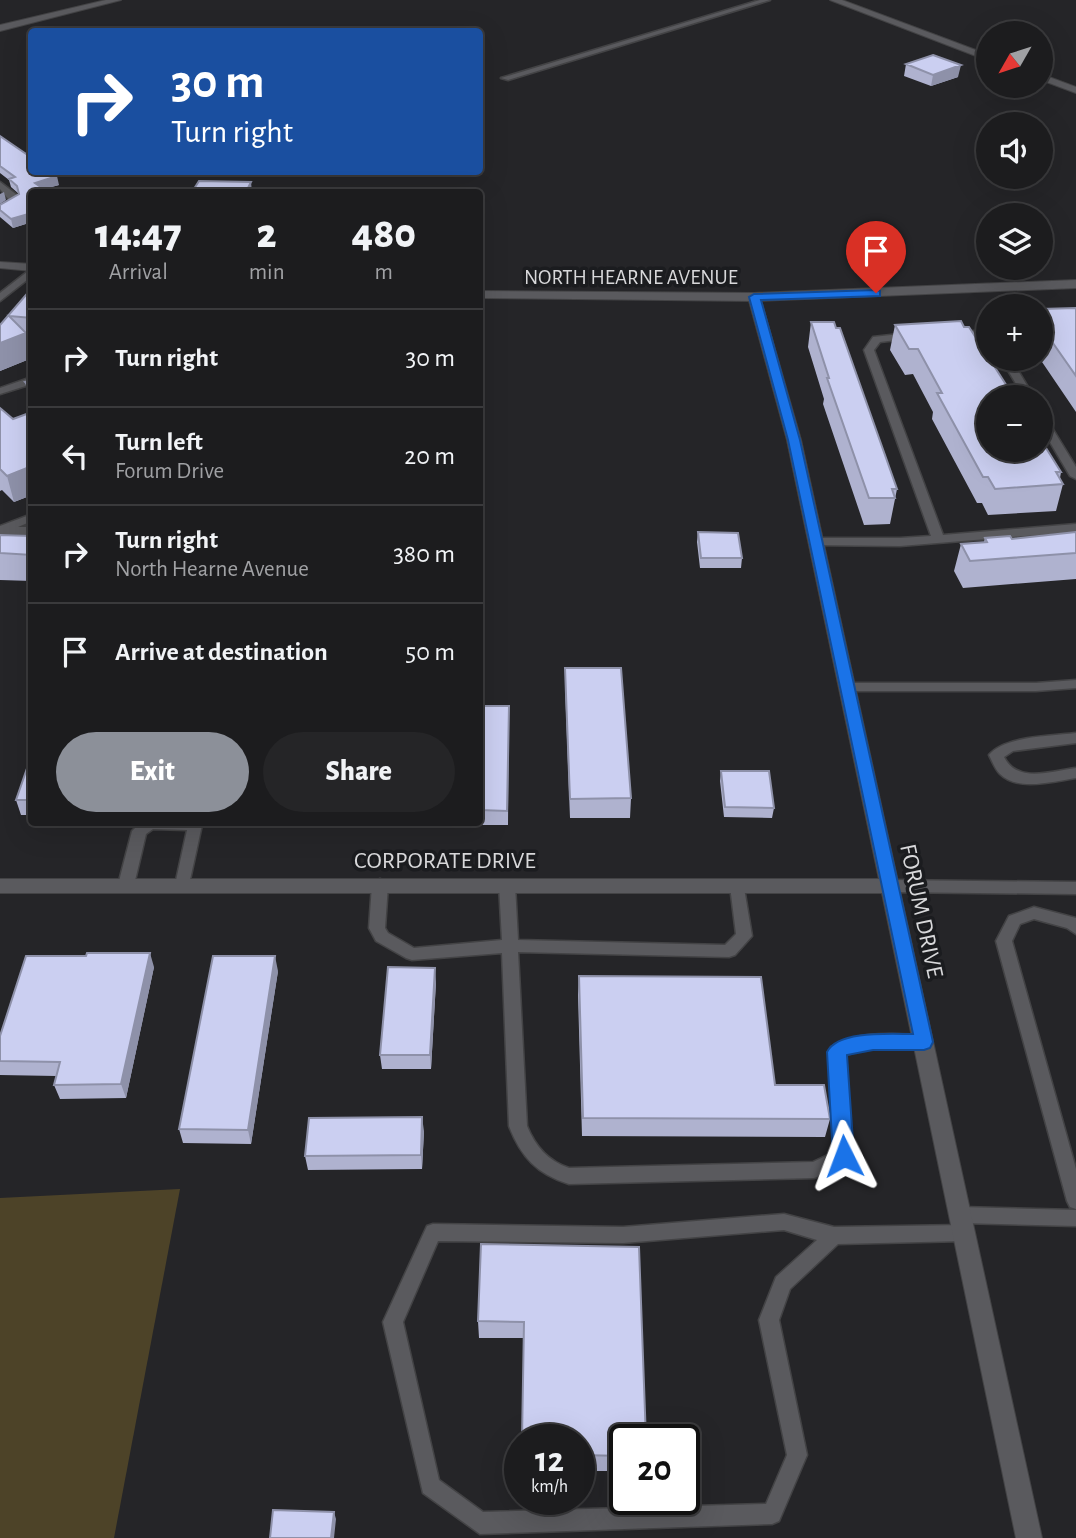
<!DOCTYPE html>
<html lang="en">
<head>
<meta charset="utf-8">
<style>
  :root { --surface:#1c1c1e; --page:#252527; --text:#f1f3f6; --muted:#a0a1a4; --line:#3a3a3c; --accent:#8c9099 }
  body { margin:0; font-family:"Alegreya Sans",sans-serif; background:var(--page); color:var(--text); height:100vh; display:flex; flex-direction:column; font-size:26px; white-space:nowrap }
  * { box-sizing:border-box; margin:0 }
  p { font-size:23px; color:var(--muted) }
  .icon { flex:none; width:38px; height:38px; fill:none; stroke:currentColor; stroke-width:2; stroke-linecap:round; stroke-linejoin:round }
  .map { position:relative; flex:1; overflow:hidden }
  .panel { position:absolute; left:28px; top:189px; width:455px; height:637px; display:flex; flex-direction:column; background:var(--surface); border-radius:7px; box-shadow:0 7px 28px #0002,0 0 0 2px var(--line) }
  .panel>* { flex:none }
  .top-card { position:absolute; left:28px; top:28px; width:455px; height:147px; border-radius:7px; box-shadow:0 7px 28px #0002,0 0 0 2px var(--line); background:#1a4fa0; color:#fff; overflow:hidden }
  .needle { width:46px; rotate:231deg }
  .fabs { position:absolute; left:976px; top:21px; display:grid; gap:14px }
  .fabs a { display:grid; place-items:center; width:77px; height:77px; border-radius:50%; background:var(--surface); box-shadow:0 7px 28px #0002,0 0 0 2px var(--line); font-size:35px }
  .speed { position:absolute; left:504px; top:1424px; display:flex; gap:14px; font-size:35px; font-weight:700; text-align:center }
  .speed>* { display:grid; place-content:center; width:91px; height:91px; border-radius:50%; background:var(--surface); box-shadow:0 7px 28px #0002,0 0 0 2px var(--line); line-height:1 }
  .speed small { font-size:18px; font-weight:400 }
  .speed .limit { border:4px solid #111; border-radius:10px; background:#fff; color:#111 }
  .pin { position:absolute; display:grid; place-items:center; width:60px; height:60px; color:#fff; margin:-72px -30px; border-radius:50% 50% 50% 0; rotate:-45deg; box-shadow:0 0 7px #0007 }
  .pin .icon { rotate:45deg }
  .me { position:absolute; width:77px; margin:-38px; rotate:357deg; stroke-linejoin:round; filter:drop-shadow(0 0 5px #0008) }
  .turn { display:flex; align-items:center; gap:24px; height:147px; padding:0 28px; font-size:32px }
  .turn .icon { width:91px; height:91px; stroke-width:2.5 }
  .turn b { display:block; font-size:49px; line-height:60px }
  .eta { display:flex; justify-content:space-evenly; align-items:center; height:119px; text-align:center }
  .eta b { font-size:42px; font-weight:800; line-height:49px }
  .cta { display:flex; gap:14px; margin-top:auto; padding:14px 28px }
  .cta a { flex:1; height:80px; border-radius:42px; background:var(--accent); color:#fff; font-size:28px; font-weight:800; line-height:80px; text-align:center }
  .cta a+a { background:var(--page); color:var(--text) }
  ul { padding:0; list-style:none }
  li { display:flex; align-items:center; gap:21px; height:98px; padding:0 28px; border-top:2px solid var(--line) }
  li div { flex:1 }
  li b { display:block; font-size:26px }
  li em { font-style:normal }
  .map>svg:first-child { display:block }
  .green { fill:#4d4328 }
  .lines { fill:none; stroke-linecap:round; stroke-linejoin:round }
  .lane-casing { stroke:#434345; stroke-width:3 }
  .street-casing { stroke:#434345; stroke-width:2 }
  .secondary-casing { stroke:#434345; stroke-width:2 }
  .lane { fill:#5a5a5e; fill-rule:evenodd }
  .street { fill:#5a5a5e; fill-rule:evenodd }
  .secondary { fill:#5a5a5e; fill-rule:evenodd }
  .wall { fill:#afb2cf }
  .shaded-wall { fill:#8e91a9 }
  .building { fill:#cbcff1; stroke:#8e91a9; stroke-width:2 }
  .route { fill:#1a73e8; stroke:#114b97; stroke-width:2 }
  .labels { text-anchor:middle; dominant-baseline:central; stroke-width:7; stroke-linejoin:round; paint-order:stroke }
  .far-street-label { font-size:21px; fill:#d8d8da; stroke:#1b1c1f }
  .street-label { font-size:24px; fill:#d8d8da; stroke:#1b1c1f }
</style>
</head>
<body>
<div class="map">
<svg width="1076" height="1538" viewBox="0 0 1076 1538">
  <rect width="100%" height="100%" fill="#252528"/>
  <path class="green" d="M 180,1189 L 114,1538 L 0,1538 L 0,1198 Z"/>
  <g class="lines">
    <g class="lane-casing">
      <path id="lane" d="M 760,0 L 770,0 L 508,80 L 501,78 Z
        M 0,182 L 17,195 L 19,202 L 0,212 L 0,206 L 10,201 L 0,189 Z
        M 32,268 L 32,276 L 0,301 L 0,293 Z
        M 958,331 L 974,331 L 989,337 L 989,344 L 972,337 L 954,336 L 953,334 Z
        M 909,333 L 914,336 L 913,338 L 880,342 L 874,350 L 943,535 L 1076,524 L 1076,532 L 900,546 L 813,545 L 811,542 L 817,538 L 900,538 L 931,536 L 864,350 L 873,337 Z
        M 1001,359 L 1011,359 L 1034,397 L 1024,397 Z
        M 32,377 L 32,384 L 0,394 L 0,388 Z
        M 1041,415 L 1046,418 L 1076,467 L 1076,479 L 1070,476 L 1041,427 Z
        M 32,514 L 32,521 L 18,527 L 32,527 L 32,535 L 0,534 L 0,526 Z
        M 1076,680 L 1076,688 L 1036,691 L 848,691 L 841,687 L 848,683 L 1036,683 Z
        M 1076,733 L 1076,743 L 1013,751 L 1004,757 C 1017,784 1052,771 1076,768 L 1076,778 C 1055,781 1018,792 1000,774 C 995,769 992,761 989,755 C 1004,736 1052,736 1076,733 Z
        M 141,822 L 201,822 L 202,825 L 188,889 L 178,889 L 175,885 L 187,830 L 153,829 L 146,834 L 134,885 L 131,889 L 121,889 L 118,885 L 132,831 Z
        M 380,879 L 385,881 L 388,885 L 385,928 L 388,933 L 414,948 L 502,940 L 499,885 L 502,881 L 512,881 L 515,885 L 518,940 L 725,945 L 736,934 L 730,886 L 733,882 L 743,882 L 752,936 L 735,955 L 729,957 L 518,952 L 527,1126 C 535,1146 548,1161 569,1168 L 813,1162 L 834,1152 L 829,1052 L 831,1047 C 858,1030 893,1034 924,1035 L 930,1037 L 932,1042 L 930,1047 L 924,1049 L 866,1049 L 846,1055 L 852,1156 C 846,1167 826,1174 814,1178 L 569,1184 C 537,1174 521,1157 509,1126 L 502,953 L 412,960 L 406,958 L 376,941 L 369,928 L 372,885 L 375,881 Z
        M 890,880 L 1076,882 L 1076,894 L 890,892 L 885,890 L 882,886 L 885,882 Z
        M 1034,907 L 1076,918 L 1076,934 L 1067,928 L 1034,919 L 1020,924 L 1012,941 L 1076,1169 L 1076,1209 L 1070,1207 L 1067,1201 L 996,941 L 1009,916 Z
        M 961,1207 L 1076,1210 L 1076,1226 L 961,1223 L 955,1221 L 952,1215 L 955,1209 Z
        M 784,1214 L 834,1227 L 964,1225 L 970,1227 L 973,1233 L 970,1239 L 964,1241 L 838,1244 L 790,1289 L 779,1320 L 807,1455 L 779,1521 L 772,1524 L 480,1534 L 423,1493 L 383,1322 L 427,1226 L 433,1224 L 623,1227 ZM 784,1230 L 817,1240 L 776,1277 L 759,1320 L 787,1455 L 766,1504 L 483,1512 L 439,1480 L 403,1322 L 438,1241 L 623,1243 Z"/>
    </g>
    <g class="street-casing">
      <path id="street" d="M 106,0 L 121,0 L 0,31 L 0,25 Z
        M 830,0 L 842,0 L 989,55 L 989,61 Z
        M 1041,74 L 1076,87 L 1076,93 L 1041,80 Z
        M 754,293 L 760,297 L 801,440 L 1042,1538 L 1016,1538 L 882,893 L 0,893 L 0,879 L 879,879 L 787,440 L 748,297 Z"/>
    </g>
    <g class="secondary-casing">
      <path id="secondary" d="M 0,262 L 32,264 L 32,271 L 0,268 Z
        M 1076,280 L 1076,288 L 754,301 L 480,298 L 480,291 L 754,293 Z"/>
    </g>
    <use href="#lane" class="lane"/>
    <use href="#street" class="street"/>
    <use href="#secondary" class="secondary"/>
  </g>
  <path class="wall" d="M 906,64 L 958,77 L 931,86 L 904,76 Z
    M 0,136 L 59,185 L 32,192 L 32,222 L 13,228 L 0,217 L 0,205 L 19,194 L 11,187 L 9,180 L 0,173 Z
    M 32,289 L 32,343 L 28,342 L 32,358 L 0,371 L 0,325 Z
    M 1076,308 L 1076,412 L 1040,359 L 1041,359 L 1041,309 Z
    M 811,322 L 897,489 L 890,524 L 864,525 L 823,404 L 824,399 L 808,347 Z
    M 895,325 L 1061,472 L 1060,478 L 1063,484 L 1056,511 L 988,515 L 982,503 L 977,503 L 932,419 L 933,412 L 913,374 L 905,375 L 890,350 Z
    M 32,380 L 32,406 L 25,382 Z
    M 0,408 L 13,419 L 32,412 L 32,495 L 14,502 L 2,490 L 0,491 Z
    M 698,532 L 742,558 L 741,568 L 700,568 L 697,542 Z
    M 1076,532 L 1076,579 L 963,588 L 954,571 L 961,544 L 984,542 L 985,538 L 1012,539 Z
    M 0,535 L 32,536 L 32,581 L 0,580 Z
    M 565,668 L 631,798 L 630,818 L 570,818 L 565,687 Z
    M 480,706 L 509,706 L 508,825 L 464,825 L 464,822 L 480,822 Z
    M 32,754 L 32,815 L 21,815 L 16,800 Z
    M 721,771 L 774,808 L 772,818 L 724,817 L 720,781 Z
    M 154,967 L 126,1098 L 60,1099 L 54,1085 L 56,1076 L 0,1075 L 0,1036 Z
    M 278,971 L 251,1144 L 183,1143 L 179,1129 Z
    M 579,976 L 775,1085 L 830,1119 L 825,1137 L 582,1136 L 578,995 Z
    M 436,982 L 431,1069 L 382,1069 L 380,1055 Z
    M 424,1131 L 422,1169 L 308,1170 L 305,1156 Z
    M 481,1244 L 625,1440 L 625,1471 L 579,1471 L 579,1440 L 524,1338 L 479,1338 L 478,1321 Z"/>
  <path class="shaded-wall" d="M 961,65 L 958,77 L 931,86 L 933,75 Z
    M 57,176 L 59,185 L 37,191 L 35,183 Z
    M 251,182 L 252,192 L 246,192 Z
    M 4,192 L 6,200 L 0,204 L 0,194 Z
    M 32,213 L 32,222 L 13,228 L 11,219 Z
    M 26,333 L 32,358 L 0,371 L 0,343 Z
    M 32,466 L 32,495 L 14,502 L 7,476 Z
    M 150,953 L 154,967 L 126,1098 L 121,1084 Z
    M 275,956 L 278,971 L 251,1144 L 248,1130 Z
    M 435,968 L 436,982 L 431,1069 L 430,1055 Z
    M 422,1117 L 424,1131 L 422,1169 L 421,1155 Z
    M 334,1512 L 336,1519 L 334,1538 L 331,1538 Z"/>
  <path class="building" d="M 933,55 L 961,65 L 933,75 L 906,64 Z
    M 0,136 L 32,158 L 32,172 L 50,172 L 57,176 L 35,183 L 48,192 L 32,192 L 32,213 L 11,219 L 0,210 L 0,205 L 19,194 L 17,186 L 9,179 L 15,177 L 0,166 Z
    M 199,181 L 251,182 L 246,192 L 192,192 Z
    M 375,188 L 382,192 L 362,192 Z
    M 31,289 L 32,318 L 9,316 L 26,333 L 0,343 L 0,325 Z
    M 1076,308 L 1076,376 L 1041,326 L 1041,309 Z
    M 961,321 L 964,327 L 969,327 L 1014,397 L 989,397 L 989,450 L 1041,450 L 1041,440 L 1061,472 L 1056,472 L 1063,484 L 995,489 L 988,477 L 983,477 L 937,393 L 942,393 L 918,349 L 909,349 L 895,325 Z
    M 811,322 L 834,322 L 836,328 L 840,328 L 897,489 L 892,489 L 895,498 L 869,498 L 827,378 L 829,378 Z
    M 32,380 L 32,388 L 25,382 Z
    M 0,408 L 13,419 L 32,412 L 32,466 L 7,476 L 0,469 Z
    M 698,532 L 738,533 L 742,558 L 701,558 Z
    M 1076,532 L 1076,553 L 970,561 L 961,544 L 987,542 L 985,538 L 1010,536 L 1012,539 Z
    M 0,535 L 32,536 L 32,555 L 0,553 Z
    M 565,668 L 621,668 L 631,798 L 570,799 Z
    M 480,706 L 509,706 L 507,811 L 480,810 Z
    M 32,754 L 32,800 L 16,800 Z
    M 721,771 L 769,771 L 774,808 L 725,807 Z
    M 87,953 L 150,953 L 121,1084 L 54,1085 L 60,1062 L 0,1061 L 0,1036 L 26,956 L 86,956 Z
    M 213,956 L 275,956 L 248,1130 L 179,1129 Z
    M 388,967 L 435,968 L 430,1055 L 380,1055 Z
    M 579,976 L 761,977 L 775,1085 L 824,1085 L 830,1119 L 583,1118 Z
    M 422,1117 L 421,1155 L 305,1156 L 309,1118 Z
    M 481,1244 L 639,1247 L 646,1440 L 625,1440 L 625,1456 L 579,1455 L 579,1440 L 522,1440 L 524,1322 L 478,1321 Z
    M 273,1510 L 334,1512 L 331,1538 L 270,1538 Z"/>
  <path class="route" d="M 876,290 L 880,291 L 880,296 L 761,300 L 800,440 L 933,1042 L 930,1048 L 924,1050 L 873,1050 L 847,1055 L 854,1156 L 851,1162 L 844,1165 L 836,1162 L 833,1156 L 827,1052 C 838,1030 891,1034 913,1034 L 788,440 L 749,297 L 754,294 Z"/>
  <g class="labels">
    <g class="far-street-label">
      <text x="631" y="277">NORTH HEARNE AVENUE</text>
    </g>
    <g class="street-label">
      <text x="445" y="861">CORPORATE DRIVE</text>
      <text transform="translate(921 911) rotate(78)">FORUM DRIVE</text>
    </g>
  </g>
</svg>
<div class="fabs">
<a><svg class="needle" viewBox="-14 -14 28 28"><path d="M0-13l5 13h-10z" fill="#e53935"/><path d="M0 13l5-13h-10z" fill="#a0a1a4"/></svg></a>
<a><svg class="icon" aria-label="sound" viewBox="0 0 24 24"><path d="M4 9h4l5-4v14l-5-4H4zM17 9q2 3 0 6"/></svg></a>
<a><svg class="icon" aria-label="layers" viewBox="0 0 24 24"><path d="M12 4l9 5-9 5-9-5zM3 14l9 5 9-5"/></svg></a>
<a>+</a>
<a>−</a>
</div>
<div class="speed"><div>12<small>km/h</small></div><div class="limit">20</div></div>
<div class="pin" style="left:876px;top:293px;background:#d93025"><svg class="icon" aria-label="arrive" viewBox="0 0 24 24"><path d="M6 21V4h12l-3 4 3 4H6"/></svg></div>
<svg class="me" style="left:844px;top:1156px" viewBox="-20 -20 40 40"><path d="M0-17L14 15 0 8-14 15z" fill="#1a73e8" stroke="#fff" stroke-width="4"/></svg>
<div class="top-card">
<div class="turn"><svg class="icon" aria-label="right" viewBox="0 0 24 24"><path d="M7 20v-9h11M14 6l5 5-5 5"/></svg><div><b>30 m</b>Turn right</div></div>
</div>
<section class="panel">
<div class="eta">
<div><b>14:47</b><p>Arrival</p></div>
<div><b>2</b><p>min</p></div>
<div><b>480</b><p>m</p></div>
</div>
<ul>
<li><svg class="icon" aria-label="right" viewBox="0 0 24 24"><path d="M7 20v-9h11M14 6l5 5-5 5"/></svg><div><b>Turn right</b></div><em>30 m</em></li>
<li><svg class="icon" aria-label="left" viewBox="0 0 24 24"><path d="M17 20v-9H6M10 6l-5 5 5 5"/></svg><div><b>Turn left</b><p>Forum Drive</p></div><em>20 m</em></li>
<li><svg class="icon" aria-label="right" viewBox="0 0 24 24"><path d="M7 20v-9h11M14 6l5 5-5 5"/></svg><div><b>Turn right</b><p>North Hearne Avenue</p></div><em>380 m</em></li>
<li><svg class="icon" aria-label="arrive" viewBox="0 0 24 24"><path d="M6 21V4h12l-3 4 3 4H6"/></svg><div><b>Arrive at destination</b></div><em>50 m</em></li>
</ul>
<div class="cta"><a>Exit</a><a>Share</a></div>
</section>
</div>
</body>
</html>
